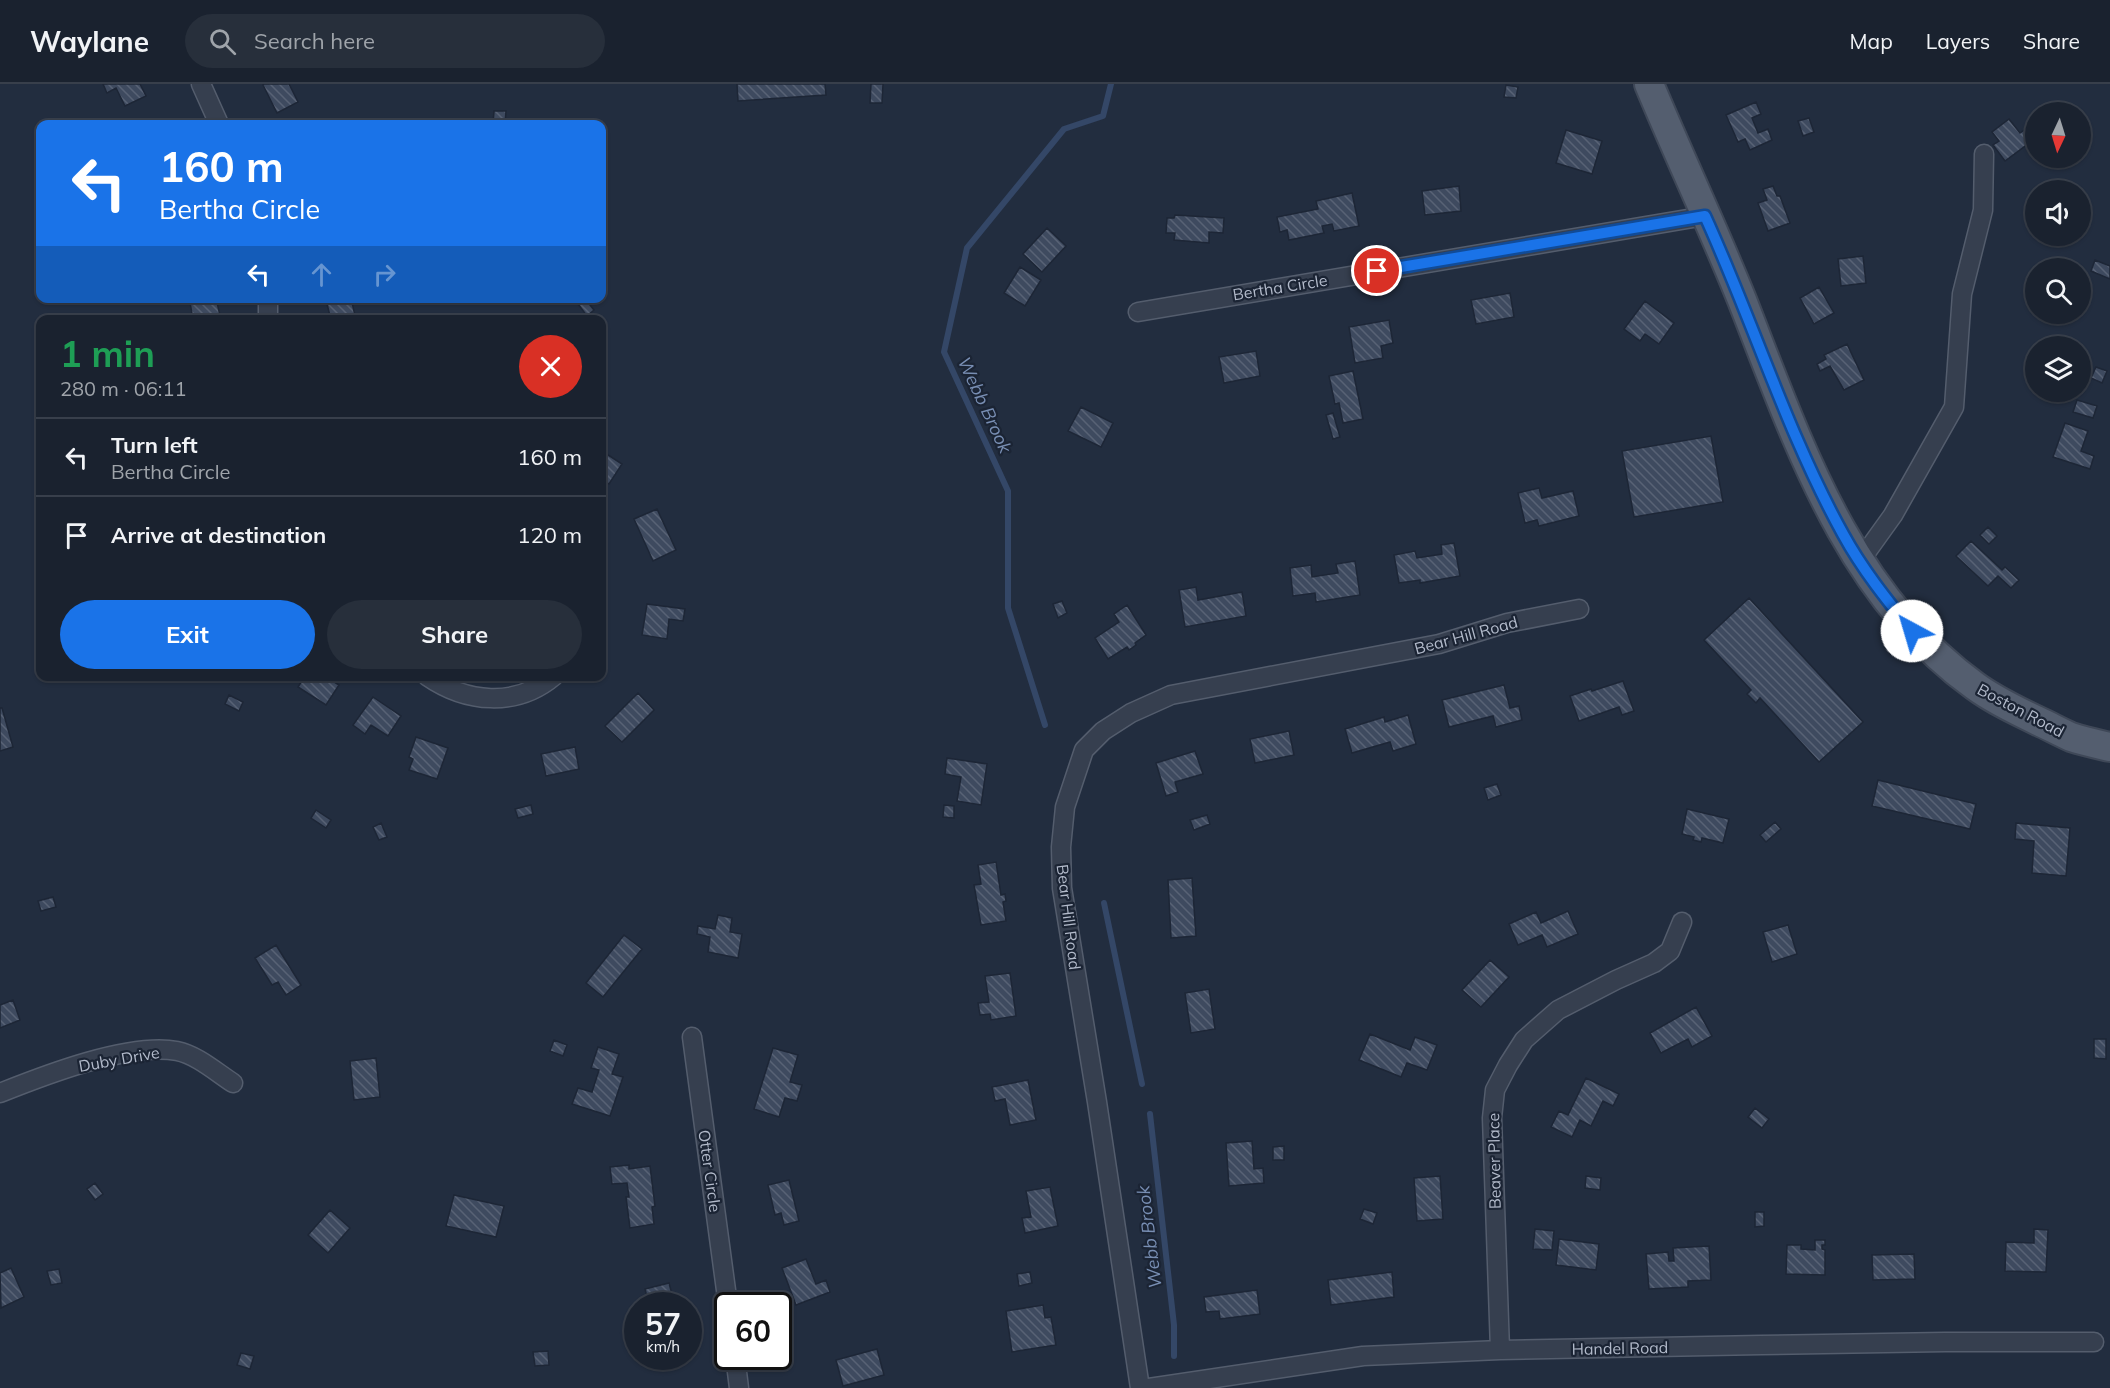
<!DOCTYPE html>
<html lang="en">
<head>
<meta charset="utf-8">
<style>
  :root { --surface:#1a222f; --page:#272f3b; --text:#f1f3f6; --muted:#9fa4aa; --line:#383f4b; --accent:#1a73e8 }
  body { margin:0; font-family:Mulish,sans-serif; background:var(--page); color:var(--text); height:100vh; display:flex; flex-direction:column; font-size:22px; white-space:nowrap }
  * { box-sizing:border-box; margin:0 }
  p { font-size:20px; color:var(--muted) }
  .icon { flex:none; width:33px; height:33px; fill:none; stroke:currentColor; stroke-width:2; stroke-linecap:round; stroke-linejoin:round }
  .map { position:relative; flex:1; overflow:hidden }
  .details { position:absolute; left:36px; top:231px; width:570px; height:366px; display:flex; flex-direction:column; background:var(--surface); border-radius:12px; box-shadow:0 2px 4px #0004,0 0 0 2px var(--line) }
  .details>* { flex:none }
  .guide { position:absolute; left:36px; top:36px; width:570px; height:183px; border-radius:12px; box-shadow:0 2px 4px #0004,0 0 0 2px var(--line); background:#1a73e8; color:#fff; overflow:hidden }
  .needle { width:39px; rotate:184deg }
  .fabs { position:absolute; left:2025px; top:18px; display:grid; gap:12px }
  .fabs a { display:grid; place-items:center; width:66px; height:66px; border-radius:50%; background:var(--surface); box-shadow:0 2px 4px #0004,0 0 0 2px var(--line); font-size:30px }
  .speed { position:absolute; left:624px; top:1208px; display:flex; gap:12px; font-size:30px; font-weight:700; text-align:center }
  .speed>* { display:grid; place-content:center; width:78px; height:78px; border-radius:50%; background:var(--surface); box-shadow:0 2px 4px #0004,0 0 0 2px var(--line); line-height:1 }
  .speed small { font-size:15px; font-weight:400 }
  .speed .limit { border:3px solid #111; border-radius:9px; background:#fff; color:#111 }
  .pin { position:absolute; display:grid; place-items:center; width:51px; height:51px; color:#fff; margin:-26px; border:3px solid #fff; border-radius:50%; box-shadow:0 2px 6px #0007 }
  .me { position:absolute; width:66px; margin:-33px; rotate:321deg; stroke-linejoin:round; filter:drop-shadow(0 0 4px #0008) }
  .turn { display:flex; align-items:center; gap:21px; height:126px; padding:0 24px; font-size:27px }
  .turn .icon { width:78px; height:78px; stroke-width:2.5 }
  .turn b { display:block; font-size:42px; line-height:51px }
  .lanes { display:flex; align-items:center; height:57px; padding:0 24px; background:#0003; justify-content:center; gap:30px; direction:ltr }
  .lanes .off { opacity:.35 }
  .round { display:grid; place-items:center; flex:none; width:63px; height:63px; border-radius:32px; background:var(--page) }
  .headline { display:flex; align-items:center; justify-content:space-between; height:102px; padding:0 24px }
  h1 { font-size:36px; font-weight:700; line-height:45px; color:#1e9e55 }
  .button { display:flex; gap:12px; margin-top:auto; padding:12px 24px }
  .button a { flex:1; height:69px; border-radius:36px; background:var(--accent); color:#fff; font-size:24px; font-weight:700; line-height:69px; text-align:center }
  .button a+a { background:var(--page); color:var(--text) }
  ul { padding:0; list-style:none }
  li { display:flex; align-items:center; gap:18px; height:78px; padding:0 24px; border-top:2px solid var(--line) }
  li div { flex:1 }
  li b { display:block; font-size:22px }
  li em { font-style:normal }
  header { display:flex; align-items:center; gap:36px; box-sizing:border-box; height:84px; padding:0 30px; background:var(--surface); border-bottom:2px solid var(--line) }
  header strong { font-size:28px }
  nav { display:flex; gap:33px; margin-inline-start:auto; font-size:21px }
  .search { width:420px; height:54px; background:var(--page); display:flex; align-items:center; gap:15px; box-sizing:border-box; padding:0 21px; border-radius:33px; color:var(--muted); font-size:22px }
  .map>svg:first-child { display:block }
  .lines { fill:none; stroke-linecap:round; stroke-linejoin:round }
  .stream { stroke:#344767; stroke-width:6 }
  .building { fill:url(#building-back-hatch); stroke:#1d2636; stroke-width:1.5 }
  .minor-casing { stroke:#545d6d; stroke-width:21 }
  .primary-casing { stroke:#3f4858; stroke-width:32 }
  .minor { stroke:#363f4f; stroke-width:18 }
  .primary { stroke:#545e6f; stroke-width:28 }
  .route-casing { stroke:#114b97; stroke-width:15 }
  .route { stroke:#1a73e8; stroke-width:10 }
  .labels { text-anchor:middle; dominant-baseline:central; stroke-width:4.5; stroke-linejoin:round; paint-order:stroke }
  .street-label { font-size:16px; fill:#b2baca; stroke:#1b2434 }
  .water-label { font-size:18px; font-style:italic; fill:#788eb3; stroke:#1b2434 }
</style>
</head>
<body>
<header>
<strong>Waylane</strong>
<div class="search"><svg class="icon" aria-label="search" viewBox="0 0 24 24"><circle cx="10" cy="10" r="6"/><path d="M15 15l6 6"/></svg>Search here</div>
<nav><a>Map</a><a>Layers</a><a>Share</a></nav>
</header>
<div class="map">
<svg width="2110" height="1304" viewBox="0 0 2110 1304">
  <defs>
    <pattern id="building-back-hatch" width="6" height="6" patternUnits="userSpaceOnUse" patternTransform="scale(1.5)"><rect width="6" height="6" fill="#3e4a5f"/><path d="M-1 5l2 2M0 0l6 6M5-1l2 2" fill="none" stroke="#586275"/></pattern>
  </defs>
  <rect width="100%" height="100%" fill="#222d3f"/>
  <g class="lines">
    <path class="stream" d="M 1045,641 L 1008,524 L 1008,407 L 944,268 L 967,164 L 1064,45 L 1103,32 L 1111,0
      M 1104,819 L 1142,1000
      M 1150,1030 L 1174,1241 L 1174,1272"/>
  </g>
  <path class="building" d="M 103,0 L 140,0 L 146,12 L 125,22 L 116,4 L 107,9 Z
    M 264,0 L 289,0 L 298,18 L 277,29 L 263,1 Z
    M 737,0 L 825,0 L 826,11 L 738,17 Z
    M 871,0 L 883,0 L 882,19 L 870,19 Z
    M 1506,1 L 1518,3 L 1516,14 L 1504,13 Z
    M 1756,18 L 1761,30 L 1752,34 L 1758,49 L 1768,45 L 1772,56 L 1750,66 L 1745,55 L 1738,58 L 1726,31 Z
    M 494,27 L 506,27 L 505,40 L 493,40 Z
    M 1809,34 L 1814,48 L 1803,52 L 1798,37 Z
    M 2009,35 L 2020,49 L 2030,42 L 2036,49 L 2036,54 L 2005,77 L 1993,61 L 1999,57 L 1992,48 Z
    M 1566,46 L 1602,57 L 1592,90 L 1556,79 Z
    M 1459,102 L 1461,127 L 1425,131 L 1422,107 Z
    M 1773,102 L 1777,112 L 1780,112 L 1790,139 L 1768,147 L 1758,119 L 1767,116 L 1763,105 Z
    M 1352,109 L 1359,142 L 1334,147 L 1332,140 L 1322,142 L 1324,149 L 1289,156 L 1287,146 L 1280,148 L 1277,133 L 1318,125 L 1316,117 Z
    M 1175,131 L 1224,134 L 1223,149 L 1209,148 L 1209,159 L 1174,156 L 1175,149 L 1166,149 L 1167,134 L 1174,134 Z
    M 1047,144 L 1066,162 L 1042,188 L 1023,170 Z
    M 1863,172 L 1866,199 L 1841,202 L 1838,175 Z
    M 2095,176 L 2110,182 L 2110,195 L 2091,187 Z
    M 1020,183 L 1041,196 L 1025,222 L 1004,209 Z
    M 1819,203 L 1834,229 L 1814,240 L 1800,214 Z
    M 1510,209 L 1514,233 L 1476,240 L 1471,216 Z
    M 192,214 L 216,214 L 221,236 L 193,236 L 190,218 L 193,218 Z
    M 329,214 L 351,214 L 356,236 L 331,236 L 327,220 L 330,219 Z
    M 585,215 L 594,226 L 587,232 L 578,220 Z
    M 1645,217 L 1674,239 L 1659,260 L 1645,250 L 1640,257 L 1624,245 Z
    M 1389,236 L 1393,259 L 1381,262 L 1383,274 L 1355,279 L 1349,243 Z
    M 1847,260 L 1864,296 L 1844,306 L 1830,282 L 1820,287 L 1817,280 L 1826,275 L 1824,271 Z
    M 1256,267 L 1260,292 L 1224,299 L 1219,273 Z
    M 2096,283 L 2107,287 L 2102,299 L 2091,294 Z
    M 1353,287 L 1363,335 L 1343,339 L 1339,319 L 1335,320 L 1329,292 Z
    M 2077,316 L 2097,322 L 2093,334 L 2073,328 Z
    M 1081,323 L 1113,339 L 1101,363 L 1068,347 Z
    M 1333,329 L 1340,353 L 1333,355 L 1326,331 Z
    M 2065,339 L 2088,347 L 2081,367 L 2094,372 L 2090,385 L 2053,373 Z
    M 1711,352 L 1723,418 L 1634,433 L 1622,367 Z
    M 602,367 L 622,380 L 609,400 L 602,395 Z
    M 1539,404 L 1542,414 L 1573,407 L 1579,432 L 1539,442 L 1537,436 L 1525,439 L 1518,409 Z
    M 657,425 L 676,466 L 653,477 L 634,435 Z
    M 1988,443 L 1997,452 L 1989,460 L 1980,451 Z
    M 1971,457 L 2002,486 L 2005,483 L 2019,496 L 2011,504 L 1998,492 L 1988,502 L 1956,472 Z
    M 1454,459 L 1460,492 L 1420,499 L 1420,496 L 1399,499 L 1394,471 L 1415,467 L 1417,474 L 1442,470 L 1441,461 Z
    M 1355,477 L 1360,511 L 1316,518 L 1315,509 L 1293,512 L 1290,484 L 1311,481 L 1312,493 L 1338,489 L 1336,480 Z
    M 1196,503 L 1198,516 L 1242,508 L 1246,532 L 1185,543 L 1179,506 Z
    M 1749,514 L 1863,638 L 1819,678 L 1760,614 L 1756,619 L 1747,610 L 1751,606 L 1704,556 Z
    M 1062,517 L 1067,529 L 1058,534 L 1053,520 Z
    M 647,520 L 685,525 L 683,537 L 669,535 L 667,555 L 642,551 Z
    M 1127,521 L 1146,551 L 1135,559 L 1136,561 L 1129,566 L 1127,563 L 1108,575 L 1095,554 L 1119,538 L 1114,530 Z
    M 305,592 L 325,592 L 339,601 L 326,621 L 298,603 Z
    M 1623,597 L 1634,627 L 1622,631 L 1619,623 L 1579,637 L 1570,612 L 1591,605 L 1592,607 Z
    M 1504,601 L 1510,624 L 1519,622 L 1522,636 L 1496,643 L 1493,632 L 1449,643 L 1442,616 Z
    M 638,609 L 654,626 L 622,658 L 605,642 Z
    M 229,611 L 243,618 L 239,627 L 225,620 Z
    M 373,613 L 401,632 L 388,652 L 371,641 L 365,650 L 353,641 Z
    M 0,624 L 2,624 L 13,663 L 0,667 Z
    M 1408,631 L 1416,660 L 1393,667 L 1390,658 L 1352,669 L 1345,645 L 1384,633 L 1385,638 Z
    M 1289,647 L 1294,671 L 1255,679 L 1250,655 Z
    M 416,653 L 448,664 L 437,695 L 409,686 L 413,675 L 409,673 Z
    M 575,663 L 579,685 L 546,692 L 541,670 Z
    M 1195,667 L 1203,690 L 1175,698 L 1178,708 L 1166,712 L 1156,679 Z
    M 947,674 L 987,680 L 981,721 L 957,717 L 961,693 L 945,690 Z
    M 1878,696 L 1976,720 L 1970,745 L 1872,722 Z
    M 1497,700 L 1501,711 L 1488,716 L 1484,704 Z
    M 531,721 L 533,730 L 518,734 L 515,725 Z
    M 944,721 L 954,722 L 954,734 L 943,733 Z
    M 1687,725 L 1729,735 L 1723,759 L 1702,754 L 1701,758 L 1693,756 L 1694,753 L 1682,750 Z
    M 316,726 L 331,736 L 326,744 L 311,734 Z
    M 1207,731 L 1210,740 L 1194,746 L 1190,736 Z
    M 1775,738 L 1781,745 L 1766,758 L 1760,751 Z
    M 381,739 L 387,753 L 379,756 L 373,743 Z
    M 2016,739 L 2070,744 L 2066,792 L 2032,789 L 2034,757 L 2015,755 Z
    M 996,778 L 1001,811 L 1005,810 L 1006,817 L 1003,818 L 1006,837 L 981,841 L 974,801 L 981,800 L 978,781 Z
    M 1192,794 L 1196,852 L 1171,854 L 1168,796 Z
    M 53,813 L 56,823 L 41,827 L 38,817 Z
    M 1568,827 L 1578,850 L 1547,863 L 1542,851 L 1518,861 L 1509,840 L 1536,828 L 1541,839 Z
    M 718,831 L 732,834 L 730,848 L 742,850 L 738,874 L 708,868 L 710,853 L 697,850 L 698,842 L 715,845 Z
    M 1788,841 L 1797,870 L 1772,878 L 1763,848 Z
    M 624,851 L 642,865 L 603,913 L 586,899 Z
    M 276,861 L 301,901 L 286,911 L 278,898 L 272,901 L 255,874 Z
    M 1490,876 L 1509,893 L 1481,923 L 1462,906 Z
    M 1010,889 L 1016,932 L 991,936 L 990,930 L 980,931 L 978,919 L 989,918 L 985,892 Z
    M 1209,905 L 1215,945 L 1191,949 L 1185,909 Z
    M 13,916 L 20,936 L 0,944 L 0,921 Z
    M 1696,923 L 1712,952 L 1692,963 L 1688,955 L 1661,969 L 1650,949 Z
    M 1370,950 L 1410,966 L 1415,953 L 1437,961 L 1427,986 L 1407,979 L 1401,993 L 1359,976 Z
    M 2094,955 L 2106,955 L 2106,975 L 2094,974 Z
    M 554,956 L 567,961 L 563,972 L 550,967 Z
    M 598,963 L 619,970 L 612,990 L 623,993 L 610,1032 L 572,1020 L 578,1004 L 592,1008 L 599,986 L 591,984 Z
    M 773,964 L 798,971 L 790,998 L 802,1001 L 797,1017 L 785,1014 L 779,1033 L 754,1025 Z
    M 376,974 L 380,1013 L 354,1016 L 350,977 Z
    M 1586,994 L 1619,1010 L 1613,1022 L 1603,1017 L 1591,1042 L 1580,1036 L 1572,1053 L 1551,1043 L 1559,1027 L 1568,1031 Z
    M 1028,996 L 1036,1036 L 1010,1041 L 1005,1015 L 995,1017 L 992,1003 Z
    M 1755,1024 L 1769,1035 L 1762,1044 L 1748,1033 Z
    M 1252,1057 L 1254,1085 L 1263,1084 L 1264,1099 L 1229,1102 L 1226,1059 Z
    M 1284,1062 L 1284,1076 L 1273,1076 L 1273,1063 Z
    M 629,1081 L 629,1085 L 650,1082 L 655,1122 L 652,1123 L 654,1140 L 630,1144 L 626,1113 L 629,1113 L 627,1099 L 612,1100 L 610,1083 Z
    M 1440,1092 L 1443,1135 L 1417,1137 L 1414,1094 Z
    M 1586,1092 L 1601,1094 L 1600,1106 L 1585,1104 Z
    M 789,1096 L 799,1137 L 784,1141 L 781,1129 L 775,1131 L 768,1101 Z
    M 95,1099 L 103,1110 L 95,1116 L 87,1105 Z
    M 1050,1103 L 1058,1142 L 1025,1149 L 1022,1134 L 1031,1133 L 1026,1107 Z
    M 454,1111 L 504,1122 L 496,1153 L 446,1142 Z
    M 1364,1125 L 1377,1129 L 1373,1140 L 1360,1135 Z
    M 330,1126 L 350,1144 L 328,1169 L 308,1151 Z
    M 1755,1128 L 1764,1128 L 1764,1142 L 1755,1143 Z
    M 1535,1145 L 1554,1147 L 1552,1166 L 1533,1165 Z
    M 2034,1145 L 2048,1146 L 2046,1188 L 2005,1187 L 2006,1158 L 2034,1159 Z
    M 1559,1155 L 1599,1160 L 1596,1186 L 1556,1181 Z
    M 1815,1156 L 1825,1156 L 1825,1161 L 1822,1161 L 1822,1165 L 1825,1166 L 1825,1191 L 1786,1190 L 1787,1161 L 1801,1161 L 1801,1165 L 1815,1166 Z
    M 1709,1162 L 1711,1196 L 1688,1197 L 1688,1203 L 1649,1205 L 1646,1170 L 1668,1168 L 1669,1177 L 1674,1177 L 1673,1164 Z
    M 1914,1170 L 1915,1195 L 1873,1196 L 1872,1171 Z
    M 806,1175 L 816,1200 L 826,1196 L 830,1208 L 796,1221 L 782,1184 Z
    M 11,1184 L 24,1213 L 1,1224 L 0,1189 Z
    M 59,1185 L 62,1199 L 51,1201 L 47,1187 Z
    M 1030,1188 L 1032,1199 L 1019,1202 L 1017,1190 Z
    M 1392,1188 L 1394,1213 L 1331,1221 L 1328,1196 Z
    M 669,1199 L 674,1218 L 678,1217 L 679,1221 L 649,1221 L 645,1205 Z
    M 1257,1206 L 1260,1230 L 1220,1235 L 1219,1227 L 1206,1228 L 1204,1213 Z
    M 1043,1221 L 1045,1234 L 1051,1233 L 1056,1261 L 1012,1268 L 1006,1227 Z
    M 877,1265 L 884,1291 L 843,1302 L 836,1276 Z
    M 548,1267 L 549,1281 L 535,1282 L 533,1268 Z
    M 241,1269 L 254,1272 L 250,1285 L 237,1281 Z"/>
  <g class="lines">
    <g class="minor-casing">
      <path id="minor" d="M 201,0 L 219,40
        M 268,214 L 268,236
        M 1138,228 L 1705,132
        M 1860,477 L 1893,431 L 1954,323 L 1962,210 L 1983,126 L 1984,70
        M 427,592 C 466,619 516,624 554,592
        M 692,953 L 728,1221
        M 0,1009 C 45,991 130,958 177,967 C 197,971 216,988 233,999
        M 1500,1266 L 1492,1034 L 1495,1006 L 1508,981 L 1524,956 L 1558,926 L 1616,896 L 1654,879 L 1670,867 L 1682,838
        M 735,1272 L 739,1304
        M 1140,1304 L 1097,1018 L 1062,804 L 1061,763 L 1065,723 L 1084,666 L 1103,647 L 1131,629 L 1171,611 L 1439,560 L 1507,539 L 1579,525
        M 1149,1304 L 1363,1272 L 1500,1266 L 1761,1261 L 1945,1258 L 2094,1258"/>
    </g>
    <g class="primary-casing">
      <path id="primary" d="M 1649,0 C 1679,72 1713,144 1742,216 C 1797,356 1847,510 1975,602 C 1994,616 2017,627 2038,637 C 2049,642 2060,648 2071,653 C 2083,657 2097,660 2110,663"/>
    </g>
    <use href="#minor" class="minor"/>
    <use href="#primary" class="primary"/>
  </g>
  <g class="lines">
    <g class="route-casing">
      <path id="route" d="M 1377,187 L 1705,132 C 1753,237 1787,349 1843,450 C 1862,485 1887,516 1912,547"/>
    </g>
    <use href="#route" class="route"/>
  </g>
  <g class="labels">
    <g class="street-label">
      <text transform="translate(1280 203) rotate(-9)">Bertha Circle</text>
      <text transform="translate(1466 551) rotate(-15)">Bear Hill Road</text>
      <text transform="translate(2021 626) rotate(28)">Boston Road</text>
      <text transform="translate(1069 833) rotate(83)">Bear Hill Road</text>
      <text transform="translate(119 975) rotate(-10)">Duby Drive</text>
      <text transform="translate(1494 1077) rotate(-91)">Beaver Place</text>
      <text transform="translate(710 1087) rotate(82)">Otter Circle</text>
      <text transform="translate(1620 1264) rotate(-1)">Handel Road</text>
    </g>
    <g class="water-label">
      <text transform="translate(985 321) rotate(65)">Webb Brook</text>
      <text transform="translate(1149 1153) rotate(-97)">Webb Brook</text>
    </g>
  </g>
</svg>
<div class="fabs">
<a><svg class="needle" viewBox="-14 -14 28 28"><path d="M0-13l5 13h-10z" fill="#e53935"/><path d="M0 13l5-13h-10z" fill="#9fa4aa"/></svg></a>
<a><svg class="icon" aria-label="sound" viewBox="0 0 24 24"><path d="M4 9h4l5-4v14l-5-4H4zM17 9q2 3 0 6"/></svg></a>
<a><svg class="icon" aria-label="search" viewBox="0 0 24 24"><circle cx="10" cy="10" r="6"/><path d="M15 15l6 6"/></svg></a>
<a><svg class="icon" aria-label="layers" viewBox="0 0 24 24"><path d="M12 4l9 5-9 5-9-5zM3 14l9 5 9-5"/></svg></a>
</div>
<div class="speed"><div>57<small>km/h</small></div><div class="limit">60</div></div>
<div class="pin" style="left:1377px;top:187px;background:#d93025"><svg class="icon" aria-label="arrive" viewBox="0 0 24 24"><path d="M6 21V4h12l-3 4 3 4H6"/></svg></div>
<svg class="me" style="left:1912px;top:547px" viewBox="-20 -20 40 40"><circle r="19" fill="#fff"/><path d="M0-13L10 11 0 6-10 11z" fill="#1a73e8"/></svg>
<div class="guide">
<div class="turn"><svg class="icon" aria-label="left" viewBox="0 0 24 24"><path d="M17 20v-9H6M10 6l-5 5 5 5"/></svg><div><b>160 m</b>Bertha Circle</div></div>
<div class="lanes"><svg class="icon" aria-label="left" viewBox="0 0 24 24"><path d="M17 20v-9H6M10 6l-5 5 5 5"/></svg><svg class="icon off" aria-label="ahead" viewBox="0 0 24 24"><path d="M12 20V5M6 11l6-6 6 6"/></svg><svg class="icon off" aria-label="right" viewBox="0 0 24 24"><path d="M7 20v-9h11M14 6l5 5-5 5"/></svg></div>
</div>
<section class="details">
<div class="headline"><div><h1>1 min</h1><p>280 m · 06:11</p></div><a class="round" style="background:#d93025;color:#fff"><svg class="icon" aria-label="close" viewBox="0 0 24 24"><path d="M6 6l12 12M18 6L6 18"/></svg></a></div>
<ul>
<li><svg class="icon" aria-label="left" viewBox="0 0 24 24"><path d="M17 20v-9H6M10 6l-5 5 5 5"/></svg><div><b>Turn left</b><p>Bertha Circle</p></div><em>160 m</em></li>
<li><svg class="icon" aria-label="arrive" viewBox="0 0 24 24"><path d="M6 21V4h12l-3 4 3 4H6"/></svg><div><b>Arrive at destination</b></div><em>120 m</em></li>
</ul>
<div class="button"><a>Exit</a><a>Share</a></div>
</section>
</div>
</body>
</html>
